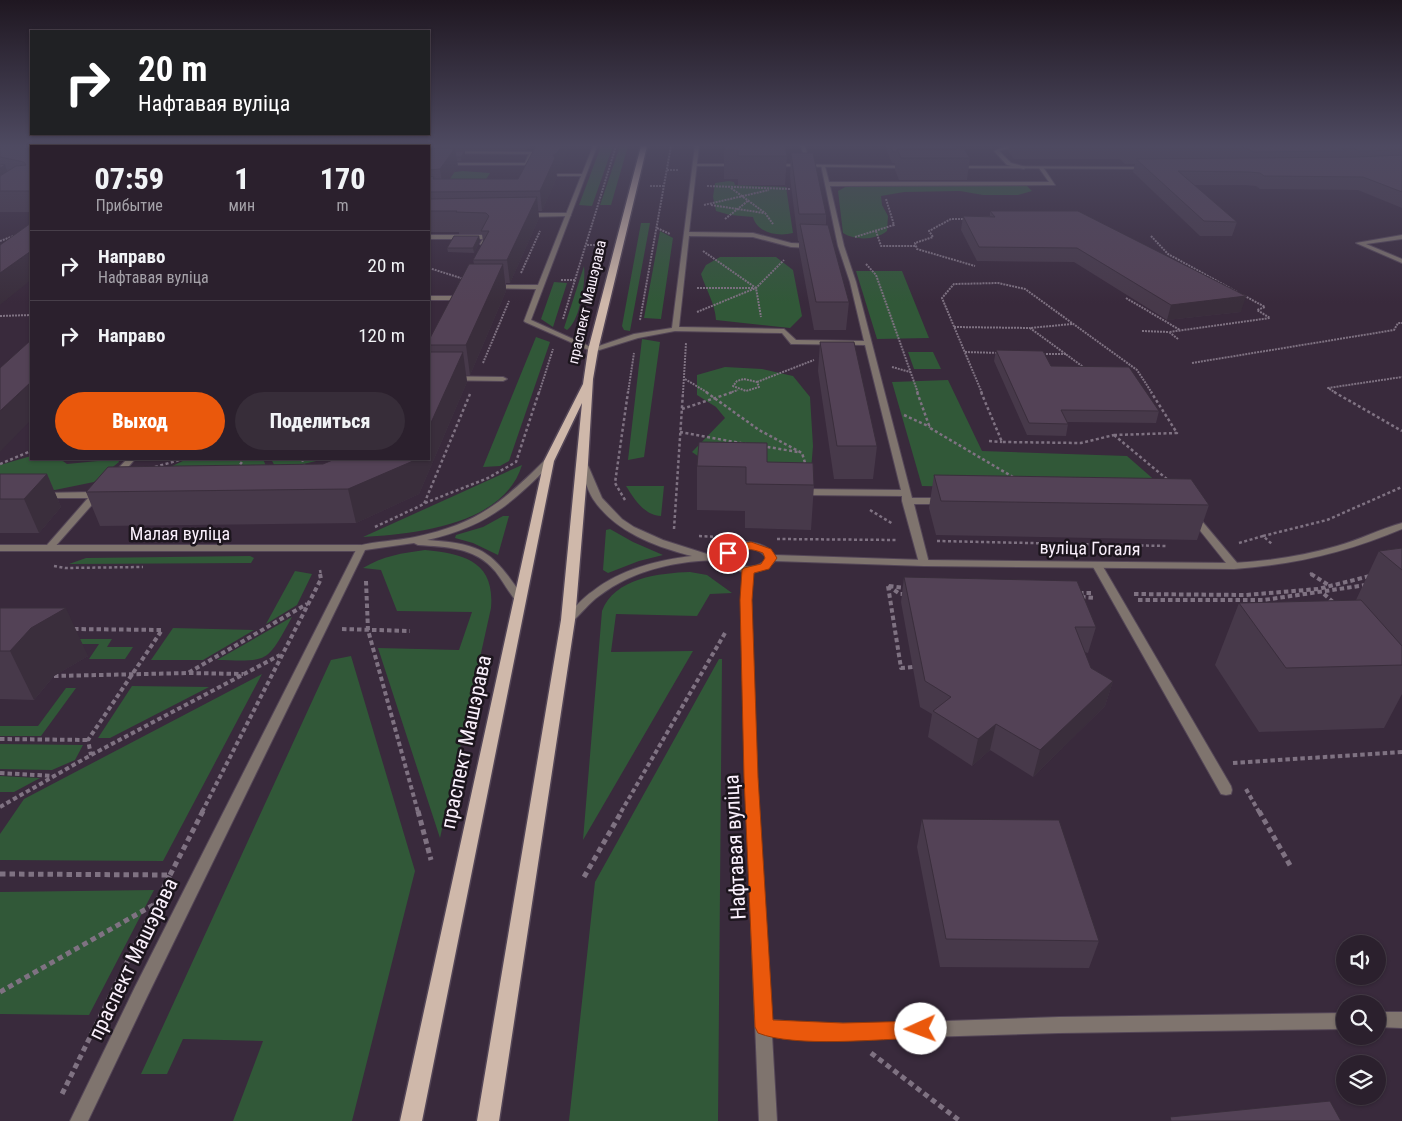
<!DOCTYPE html>
<html lang="ru">
<head>
<meta charset="utf-8">
<style>
  :root { --surface:#2b202d; --page:#372d39; --text:#f1f3f6; --muted:#a6a3aa; --line:#473e49; --accent:#ea580c }
  body { margin:0; font-family:"Roboto Condensed",sans-serif; background:var(--page); color:var(--text); height:100vh; display:flex; flex-direction:column; font-size:19px; white-space:nowrap }
  * { box-sizing:border-box; margin:0 }
  p { font-size:16px; color:var(--muted) }
  .icon { flex:none; width:28px; height:28px; fill:none; stroke:currentColor; stroke-width:2; stroke-linecap:round; stroke-linejoin:round }
  .map { position:relative; flex:1; overflow:hidden }
  .side { position:absolute; left:30px; top:145px; width:400px; height:315px; display:flex; flex-direction:column; background:var(--surface); border-radius:0px; box-shadow:0 1px 4px #0004,0 0 0 1px var(--line) }
  .side>* { flex:none }
  .banner { position:absolute; left:30px; top:30px; width:400px; height:105px; border-radius:0px; box-shadow:0 1px 4px #0004,0 0 0 1px var(--line); background:#202124; color:#fff; overflow:hidden }
  .fabs { position:absolute; left:1336px; top:935px; display:grid; gap:10px }
  .fabs a { display:grid; place-items:center; width:50px; height:50px; border-radius:50%; background:var(--surface); box-shadow:0 1px 4px #0004,0 0 0 1px var(--line); font-size:25px }
  .pin { position:absolute; display:grid; place-items:center; width:42px; height:42px; color:#fff; margin:-21px; border:2px solid #fff; border-radius:50%; box-shadow:0 1px 5px #0007 }
  .me { position:absolute; width:55px; margin:-28px; rotate:268deg; stroke-linejoin:round; filter:drop-shadow(0 0 4px #0008) }
  .turn { display:flex; align-items:center; gap:18px; height:105px; padding:0 25px; font-size:22px }
  .turn .icon { width:65px; height:65px; stroke-width:2.5 }
  .turn b { display:block; font-size:35px; line-height:42px }
  .eta { display:flex; justify-content:space-evenly; align-items:center; height:85px; text-align:center }
  .eta b { font-size:30px; font-weight:800; line-height:35px }
  .button { display:flex; gap:10px; margin-top:auto; padding:10px 25px }
  .button a { flex:1; height:58px; border-radius:30px; background:var(--accent); color:#fff; font-size:20px; font-weight:800; line-height:58px; text-align:center }
  .button a+a { background:var(--page); color:var(--text) }
  ul { padding:0; list-style:none }
  li { display:flex; align-items:center; gap:15px; height:70px; padding:0 25px; border-top:1px solid var(--line) }
  li div { flex:1 }
  li b { display:block; font-size:19px }
  li em { font-style:normal }
  .map>svg:first-child { display:block }
  .green { fill:#315838 }
  .lines { fill:none; stroke-linecap:round; stroke-linejoin:round }
  .service-casing { stroke:#544657; stroke-width:2 }
  .minor-casing { stroke:#544657; stroke-width:2 }
  .tertiary-casing { stroke:#544657; stroke-width:2 }
  .primary-casing { stroke:#544657; stroke-width:3 }
  .path-far3 { stroke:#7f7282; stroke-width:2; stroke-dasharray:2 1; stroke-linecap:butt }
  .path-far2 { stroke:#7f7282; stroke-width:2.5; stroke-dasharray:3 2.5; stroke-linecap:butt }
  .path-far1 { stroke:#7f7282; stroke-width:4; stroke-dasharray:4.5 3; stroke-linecap:butt }
  .path { stroke:#7f7282; stroke-width:5; stroke-dasharray:5.5 4; stroke-linecap:butt }
  .service { fill:#7f746e; fill-rule:evenodd }
  .minor { fill:#7f746e; fill-rule:evenodd }
  .tertiary { fill:#7f746e; fill-rule:evenodd }
  .primary { fill:#cfb8aa; fill-rule:evenodd }
  .wall { fill:#47394a }
  .shaded-wall { fill:#3a2e3c }
  .building { fill:#534256; stroke:#3a2e3c }
  .route { fill:#ea580c; stroke:#983908 }
  .labels { text-anchor:middle; dominant-baseline:central; stroke-width:5; stroke-linejoin:round; paint-order:stroke }
  .far-street-label { font-size:15px; fill:#faf0fc; stroke:#1c151d }
  .street-label { font-size:18px; fill:#faf0fc; stroke:#1c151d }
  .near-street-label { font-size:21px; fill:#faf0fc; stroke:#1c151d }
</style>
</head>
<body>
<div class="map">
<svg width="1402" height="1121" viewBox="0 0 1402 1121">
  <rect width="100%" height="100%" fill="#392a3c"/>
  <path class="green" d="M 601,146 L 613,146 L 592,206 L 579,205 Z
    M 620,146 L 628,146 L 611,205 L 600,205 Z
    M 463,171 L 490,173 L 485,181 L 441,181 L 446,173 Z
    M 729,181 L 734,182 L 735,185 L 786,187 L 793,233 C 778,237 757,233 753,217 L 730,215 L 716,211 L 713,197 L 715,183 Z
    M 847,186 L 1027,186 L 1032,191 L 1018,195 L 983,195 L 960,191 L 904,192 L 881,196 L 882,205 L 888,216 L 887,231 C 876,240 856,241 843,233 L 838,191 Z
    M 641,223 L 650,223 L 630,331 L 624,330 L 622,326 Z
    M 660,231 L 673,238 L 661,319 L 644,318 Z
    M 720,257 L 776,257 L 793,270 L 802,316 L 790,328 L 716,320 C 715,303 706,290 701,274 L 706,265 Z
    M 584,266 C 586,281 580,321 567,330 L 564,328 Z
    M 856,271 L 902,271 L 929,338 L 877,339 Z
    M 554,282 L 567,283 L 553,327 L 541,319 Z
    M 536,337 L 550,342 L 509,461 L 500,466 L 483,467 Z
    M 642,339 L 660,342 L 644,457 L 628,460 Z
    M 908,352 L 933,352 L 941,369 L 914,369 Z
    M 725,367 L 762,369 L 793,376 L 810,397 L 813,446 L 811,470 L 708,463 L 692,452 L 725,418 L 716,407 L 697,395 L 697,375 Z
    M 948,380 L 982,451 L 1127,456 L 1167,491 L 922,486 L 892,382 Z
    M 31,456 L 31,459 L 60,459 L 67,464 L 118,459 L 119,462 L 94,482 L 45,492 L 0,492 L 0,465 Z
    M 187,459 L 263,459 L 266,466 L 168,468 Z
    M 271,459 L 325,459 L 277,470 Z
    M 522,465 C 504,525 415,534 363,537 Z
    M 626,486 L 664,486 L 661,516 C 644,515 635,500 626,486 Z
    M 503,516 L 509,516 L 498,555 L 473,543 L 455,538 L 456,535 L 483,527 Z
    M 610,529 L 633,542 L 663,555 L 639,561 L 608,573 L 603,570 L 606,530 Z
    M 425,550 C 464,554 495,561 491,608 L 440,838 L 378,648 L 459,650 L 472,612 L 397,611 L 381,570 L 363,568 C 383,556 402,553 425,550 Z
    M 250,556 L 254,558 L 251,563 L 69,564 L 86,558 Z
    M 295,571 L 312,574 L 297,605 L 266,624 Z
    M 690,572 L 707,575 L 732,593 L 710,594 L 697,616 L 616,614 L 611,652 L 693,651 L 583,840 L 602,611 C 614,578 660,573 690,572 Z
    M 292,617 C 266,664 270,661 217,660 Z
    M 173,628 L 254,630 L 203,660 L 151,660 Z
    M 76,639 L 112,639 L 107,647 L 133,647 L 125,659 L 89,659 L 99,644 L 72,644 Z
    M 351,656 L 415,871 L 352,1121 L 233,1121 L 263,1041 L 183,1039 L 167,1074 L 141,1074 L 331,660 Z
    M 719,659 L 722,659 L 718,1121 L 569,1121 L 595,882 Z
    M 262,674 L 163,861 L 0,860 L 0,834 L 24,799 Z
    M 132,686 L 209,687 L 110,738 L 98,738 Z
    M 66,688 L 76,688 L 41,736 L 0,736 L 0,726 L 38,726 Z
    M 0,744 L 83,745 L 75,760 L 52,770 L 0,769 Z
    M 0,776 L 40,778 L 14,792 L 0,792 Z
    M 154,890 L 89,1015 L 0,1014 L 0,892 Z"/>
  <g class="lines">
    <g class="service-casing">
      <path id="service" d="M 593,146 L 597,146 L 531,320 L 593,348 L 634,334 L 672,328 L 695,146 L 699,146 L 689,232 L 753,233 L 791,243 L 812,244 L 815,246 L 812,248 L 791,247 L 753,237 L 689,236 L 679,327 L 784,329 L 796,340 L 864,341 L 850,282 L 838,246 L 821,165 L 825,166 L 829,182 L 1049,182 L 1039,168 L 1043,167 L 1055,185 L 830,186 L 844,246 L 856,282 L 912,498 L 941,498 L 946,501 L 941,504 L 914,504 L 929,563 L 928,565 L 924,566 L 919,563 L 902,501 L 902,496 L 802,495 L 797,492 L 802,489 L 901,490 L 865,345 L 794,344 L 791,344 L 782,333 L 675,331 L 638,338 L 593,352 L 525,322 L 524,321 L 536,289 L 490,288 L 490,286 L 492,285 L 538,285 L 581,176 L 558,176 L 556,175 L 558,174 L 582,174 Z
        M 801,146 L 805,146 L 810,165 L 806,164 Z
        M 1023,146 L 1021,148 L 1005,149 L 999,151 L 1011,163 L 1026,167 L 1024,169 L 1007,165 L 994,151 L 1004,147 Z
        M 429,151 L 532,152 L 534,153 L 529,164 L 527,165 L 429,165 L 429,163 L 525,163 L 529,154 L 429,153 Z
        M 429,235 L 487,235 L 490,237 L 485,245 L 483,246 L 480,244 L 483,239 L 429,239 Z
        M 1402,235 L 1402,239 L 1366,244 L 1402,259 L 1402,263 L 1356,243 Z
        M 429,296 L 455,296 L 458,298 L 455,300 L 429,300 Z
        M 429,376 L 503,377 L 507,379 L 503,381 L 429,380 Z
        M 127,459 L 135,459 L 118,479 L 112,479 L 111,477 L 112,475 Z
        M 97,490 L 106,495 L 104,497 L 98,498 L 53,549 L 47,549 L 45,547 L 47,545 L 88,498 L 43,498 L 38,495 L 40,493 L 93,492 Z
        M 1193,513 L 1196,514 L 1238,564 L 1239,566 L 1238,568 L 1230,568 L 1190,518 L 1188,516 Z
        M 1097,562 L 1102,565 L 1231,786 L 1232,790 L 1231,794 L 1226,795 L 1221,794 L 1092,565 Z
        M 1378,1012 L 1402,1012 L 1402,1028 L 1378,1027 Z
        M 1345,1013 L 1345,1029 L 1059,1033 L 859,1039 L 796,1038 L 764,1035 L 758,1032 L 756,1027 L 758,1022 L 764,1019 L 796,1022 L 859,1024 L 1059,1017 Z"/>
    </g>
    <g class="minor-casing">
      <path id="minor" d="M 694,164 L 736,164 L 738,165 L 736,166 L 696,166 Z
        M 771,164 L 909,166 L 911,167 L 909,168 L 773,166 Z
        M 954,166 L 1146,167 L 1148,168 L 1146,169 L 956,168 Z
        M 568,213 L 571,215 L 570,216 L 526,217 L 523,215 L 526,213 Z
        M 0,545 L 361,545 L 366,548 L 361,551 L 0,551 Z"/>
    </g>
    <g class="tertiary-casing">
      <path id="tertiary" d="M 549,458 L 553,461 L 552,463 C 511,504 486,527 427,540 C 485,544 492,552 524,598 L 523,600 L 515,600 C 508,591 502,580 495,571 C 475,547 446,547 418,545 L 414,543 L 365,550 L 147,997 L 88,1121 L 70,1121 L 135,987 L 358,546 C 376,541 396,541 415,537 C 477,524 503,502 546,459 Z
        M 583,460 L 587,463 L 602,498 L 622,519 L 634,527 L 663,540 L 707,554 L 723,554 C 726,551 728,547 732,546 C 744,538 767,543 774,555 L 924,560 L 1234,563 C 1269,561 1303,556 1337,546 C 1359,540 1380,529 1402,523 L 1402,529 C 1348,552 1293,565 1234,569 L 924,566 L 775,561 L 768,568 L 753,573 L 751,600 L 757,777 L 777,1121 L 759,1121 L 745,777 L 741,600 L 743,572 L 731,568 L 723,560 C 680,560 634,569 599,596 C 589,603 581,614 572,622 L 564,622 L 563,620 L 564,618 C 574,609 582,598 593,591 C 621,569 658,560 692,556 C 656,547 615,532 593,499 C 586,488 584,475 579,463 ZM 743,548 C 752,548 762,550 766,558 L 765,561 C 753,569 741,569 731,557 L 737,550 Z"/>
    </g>
    <g class="primary-casing">
      <path id="primary" d="M 641,146 L 647,146 L 598,350 L 593,379 L 588,463 L 575,620 L 499,1121 L 477,1121 L 561,620 L 582,403 L 554,461 L 422,1121 L 400,1121 L 544,461 L 583,384 L 588,350 Z"/>
    </g>
    <path class="path-far3" d="M 667,170 L 679,170
      M 650,186 L 664,186
      M 707,186 L 791,189
      M 731,188 L 765,213 L 773,224
      M 704,205 L 769,190
      M 711,205 L 764,213
      M 725,219 L 749,200
      M 966,219 L 951,219 L 929,231 L 933,237 L 915,243 L 917,249 L 975,266
      M 657,228 L 670,234
      M 876,231 L 881,246 L 916,246
      M 1151,236 L 1168,254 L 1237,292
      M 855,237 L 894,225 L 886,199
      M 0,241 L 14,236
      M 587,245 L 602,245
      M 703,251 L 756,288 L 761,317
      M 866,264 L 876,275 L 918,393
      M 429,268 L 464,279
      M 521,273 L 540,231
      M 561,280 L 576,280
      M 697,288 L 754,288
      M 1126,298 L 1180,330
      M 697,312 L 756,288 L 784,260
      M 0,316 L 31,315
      M 563,319 L 616,146
      M 640,320 L 671,146
      M 1072,324 L 1030,328 L 1086,369
      M 954,327 L 1030,328
      M 1142,331 L 1169,332
      M 1178,339 L 1169,332 L 1270,318 L 1257,310 L 1265,307 L 1243,295
      M 965,352 L 999,353
      M 1043,354 L 1066,354
      M 483,363 L 509,301
      M 1192,363 L 1394,330 L 1398,323 L 1402,323
      M 892,367 L 910,372
      M 685,379 L 708,393
      M 744,379 L 757,382 L 759,387 L 746,391 L 733,386 L 737,381 Z
      M 757,382 L 814,360
      M 539,393 L 553,349
      M 628,393 L 634,353
      M 683,393 L 686,343
      M 729,393 L 738,390
      M 982,393 L 942,298 L 954,284 L 998,283 L 1025,289 L 1137,370 L 1152,393
      M 1336,393 L 1328,388 L 1402,377"/>
    <path class="path-far2" d="M 706,392 L 759,430 L 802,453 L 806,466
      M 917,392 L 930,428 L 1013,477
      M 981,392 L 1002,442 L 1081,443 L 1114,435
      M 1334,392 L 1402,431
      M 682,409 L 733,392
      M 904,415 L 930,427
      M 680,432 L 746,444
      M 1114,435 L 1168,480
      M 1114,435 L 1177,433 L 1151,392
      M 989,441 L 1002,442
      M 762,446 L 798,452
      M 302,459 L 305,467
      M 0,464 L 31,451
      M 155,467 L 183,459
      M 237,469 L 244,459
      M 625,500 L 615,483 L 628,392
      M 425,503 L 488,478 L 516,462 L 539,392
      M 870,510 L 893,524
      M 375,527 L 424,504 L 470,394
      M 674,529 L 683,392
      M 699,536 L 721,537
      M 1263,536 L 1327,520 L 1402,487
      M 777,539 L 898,540
      M 937,541 L 1166,546
      M 1239,543 L 1263,536 L 1273,545
      M 54,566 L 65,568 L 143,567
      M 320,570 L 321,575
      M 1310,573 L 1313,575"/>
    <path class="path-far1" d="M 1311,574 L 1330,586
      M 366,581 L 368,630 L 418,812
      M 888,586 L 900,594 L 905,594
      M 888,586 L 901,668 L 913,667
      M 889,586 L 905,588
      M 1079,593 L 1092,593
      M 1134,594 L 1246,595 L 1318,589 L 1370,576
      M 1324,594 L 1334,603
      M 1081,597 L 1095,598
      M 1138,600 L 1264,600 L 1366,585
      M 74,629 L 162,630 L 88,740 L 91,755
      M 342,629 L 410,631
      M 189,673 L 243,674
      M 54,676 L 188,673 L 307,604
      M 0,739 L 88,740
      M 1233,763 L 1402,752
      M 0,773 L 54,776
      M 1246,789 L 1259,812
      M 0,807 L 91,755 L 280,655
      M 202,812 L 321,579 L 320,574
      M 621,812 L 725,633"/>
    <path class="path" d="M 418,811 L 431,860
      M 1259,811 L 1291,867
      M 0,874 L 170,875 L 61,1096
      M 170,875 L 203,811
      M 584,877 L 622,811
      M 0,992 L 155,904
      M 871,1053 L 960,1121"/>
    <use href="#service" class="service"/>
    <use href="#minor" class="minor"/>
    <use href="#tertiary" class="tertiary"/>
    <use href="#primary" class="primary"/>
  </g>
  <path class="wall" d="M 0,146 L 31,146 L 31,212 L 0,212 Z
    M 396,146 L 529,146 L 526,150 L 455,150 L 455,151 L 465,151 L 465,155 L 461,161 L 457,161 L 458,167 L 449,179 L 518,179 L 559,172 L 556,173 L 557,177 L 542,211 L 538,211 L 539,218 L 510,283 L 506,283 L 506,291 L 470,375 L 466,375 L 467,382 L 419,494 L 356,523 L 100,526 L 86,492 L 323,464 L 429,459 L 429,340 L 474,264 L 473,260 L 483,242 L 482,234 L 459,234 L 459,232 L 429,232 L 429,152 L 431,150 L 429,150 L 429,146 Z
    M 724,146 L 787,156 L 785,185 L 738,185 L 738,179 L 724,179 Z
    M 885,146 L 955,146 L 957,149 L 970,158 L 967,180 L 899,180 L 895,170 L 895,163 L 892,163 Z
    M 1009,146 L 1402,146 L 1402,208 L 1358,190 L 1260,189 L 1256,186 L 1245,185 L 1194,185 L 1237,222 L 1232,236 L 1200,236 L 1133,172 L 1135,164 L 1125,164 L 1120,159 L 1014,159 L 1008,151 Z
    M 791,153 L 826,214 L 826,225 L 849,302 L 846,330 L 814,330 L 799,249 L 799,241 L 798,241 L 790,177 Z
    M 990,211 L 1241,312 L 1167,320 L 1074,262 L 977,261 L 961,230 L 963,216 L 990,216 Z
    M 479,236 L 480,241 L 474,253 L 448,252 L 447,248 Z
    M 820,342 L 877,446 L 873,479 L 834,479 L 818,371 Z
    M 996,350 L 1159,411 L 1156,423 L 1067,422 L 1068,424 L 1066,436 L 1027,435 L 994,361 Z
    M 767,462 L 814,485 L 811,530 L 745,528 L 745,511 L 697,510 L 697,466 Z
    M 0,474 L 47,474 L 61,507 L 39,533 L 0,533 Z
    M 934,475 L 1209,505 L 1197,540 L 936,535 L 929,508 Z
    M 1402,548 L 1402,694 L 1384,728 L 1259,732 L 1215,665 L 1239,603 L 1356,600 L 1379,551 Z
    M 904,577 L 1096,627 L 1088,653 L 1084,652 L 1091,668 L 1113,681 L 1105,706 L 1033,777 L 990,750 L 972,766 L 928,737 L 932,714 L 920,707 L 901,602 Z
    M 0,608 L 88,656 L 54,676 L 34,700 L 0,699 Z
    M 922,819 L 1099,941 L 1089,968 L 940,967 L 917,847 Z"/>
  <path class="shaded-wall" d="M 561,146 L 570,146 L 559,172 L 556,173 L 557,177 L 542,211 L 540,191 L 553,155 Z
    M 455,148 L 458,167 L 443,189 L 440,169 Z
    M 465,151 L 465,155 L 461,161 L 461,157 Z
    M 5,165 L 12,184 L 0,191 L 0,168 Z
    M 537,197 L 539,218 L 510,283 L 507,260 Z
    M 479,236 L 480,241 L 474,253 L 473,248 Z
    M 31,251 L 31,280 L 0,305 L 0,273 Z
    M 503,264 L 506,291 L 470,375 L 466,345 Z
    M 1246,296 L 1241,312 L 1167,320 L 1171,305 Z
    M 463,352 L 467,382 L 419,494 L 356,523 L 348,489 L 414,459 L 429,459 L 429,427 Z
    M 31,382 L 31,420 L 0,452 L 0,411 Z
    M 47,474 L 61,507 L 39,533 L 24,499 Z
    M 66,608 L 88,656 L 54,676 L 34,700 L 10,651 L 31,628 Z
    M 1113,681 L 1105,706 L 1033,777 L 1040,750 Z
    M 996,724 L 990,750 L 972,766 L 978,739 Z"/>
  <path class="building" d="M 0,146 L 175,146 L 31,146 L 31,191 L 0,191 L 0,176 L 16,166 L 26,165 L 24,162 L 0,157 Z
    M 536,146 L 561,146 L 557,153 L 553,155 L 555,158 L 540,191 L 429,192 L 429,176 L 434,177 L 433,179 L 518,179 Z
    M 724,146 L 785,146 L 787,156 L 738,156 L 738,150 L 724,150 Z
    M 891,146 L 955,146 L 957,149 L 897,149 L 897,152 L 893,152 Z
    M 1241,146 L 1338,146 L 1346,151 L 1254,152 Z
    M 1350,146 L 1402,146 L 1402,150 L 1359,151 Z
    M 432,148 L 455,148 L 440,169 L 429,170 L 429,152 Z
    M 897,149 L 964,149 L 970,158 L 901,158 Z
    M 455,151 L 465,151 L 461,157 L 456,157 Z
    M 791,153 L 813,153 L 826,214 L 799,214 Z
    M 1402,155 L 1402,192 L 1363,177 L 1264,176 L 1260,173 L 1249,172 L 1178,171 L 1237,222 L 1204,221 L 1136,159 L 1357,157 Z
    M 0,164 L 5,165 L 0,168 Z
    M 537,197 L 507,260 L 473,260 L 489,231 L 481,231 L 489,216 L 486,213 L 456,212 L 457,211 L 429,211 L 429,199 Z
    M 990,211 L 1078,211 L 1246,296 L 1171,305 L 1077,248 L 979,247 L 963,216 L 995,217 Z
    M 31,223 L 31,251 L 0,273 L 0,245 Z
    M 800,224 L 828,225 L 849,302 L 816,302 Z
    M 454,236 L 479,236 L 473,248 L 447,248 Z
    M 469,264 L 503,264 L 466,345 L 429,345 L 429,340 Z
    M 31,340 L 31,382 L 0,411 L 0,368 Z
    M 820,342 L 854,342 L 877,446 L 837,446 Z
    M 996,350 L 1043,351 L 1051,366 L 1129,367 L 1159,411 L 1061,410 L 1068,424 L 1029,423 Z
    M 429,352 L 463,352 L 429,427 Z
    M 699,442 L 767,443 L 767,462 L 813,463 L 814,485 L 746,484 L 746,467 L 697,466 Z
    M 335,459 L 414,459 L 413,461 L 348,489 L 86,492 L 108,467 L 323,464 Z
    M 0,474 L 47,474 L 24,499 L 0,499 Z
    M 934,475 L 1191,479 L 1209,505 L 941,501 Z
    M 1402,548 L 1402,570 L 1379,551 Z
    M 904,577 L 1077,581 L 1096,627 L 1075,627 L 1091,668 L 1113,681 L 1040,750 L 996,724 L 978,739 L 933,711 L 951,697 L 925,681 Z
    M 1361,600 L 1402,646 L 1402,665 L 1286,668 L 1239,603 Z
    M 0,608 L 66,608 L 31,628 L 10,651 L 0,651 Z
    M 922,819 L 1059,820 L 1099,941 L 946,939 Z
    M 1330,1101 L 1341,1121 L 1171,1121 L 1170,1117 Z"/>
  <linearGradient id="sky" x2="0" y2="1"><stop stop-color="#1f1721"/><stop offset="0.48" stop-color="#4e4a61"/><stop offset="1" stop-color="#4e4a61" stop-opacity="0"/></linearGradient>
  <rect width="1402" height="303" fill="url(#sky)"/>
  <path class="route" d="M 751,542 L 771,549 L 777,558 L 769,569 L 754,573 L 752,600 L 758,777 L 773,1020 L 843,1023 L 921,1021 L 928,1023 L 930,1029 L 928,1035 L 921,1038 C 880,1039 795,1048 758,1033 L 755,1027 L 744,777 L 740,600 L 742,570 L 744,568 L 761,564 L 765,558 L 763,553 C 745,546 745,551 728,556 L 723,553 L 730,546 Z"/>
  <g class="labels">
    <g class="far-street-label">
      <text transform="translate(587 302) rotate(-77)">праспект Машэрава</text>
    </g>
    <g class="street-label">
      <text x="180" y="533">Малая вуліца</text>
      <text transform="translate(1090 548) rotate(1)">вуліца Гогаля</text>
    </g>
    <g class="near-street-label">
      <text transform="translate(466 742) rotate(-78)">праспект Машэрава</text>
      <text transform="translate(735 847) rotate(-93)">Нафтавая вуліца</text>
      <text transform="translate(133 959) rotate(-64)">праспект Машэрава</text>
    </g>
  </g>
</svg>
<div class="fabs">
<a><svg class="icon" aria-label="sound" viewBox="0 0 24 24"><path d="M4 9h4l5-4v14l-5-4H4zM17 9q2 3 0 6"/></svg></a>
<a><svg class="icon" aria-label="search" viewBox="0 0 24 24"><circle cx="10" cy="10" r="6"/><path d="M15 15l6 6"/></svg></a>
<a><svg class="icon" aria-label="layers" viewBox="0 0 24 24"><path d="M12 4l9 5-9 5-9-5zM3 14l9 5 9-5"/></svg></a>
</div>
<div class="pin" style="left:728px;top:553px;background:#d93025"><svg class="icon" aria-label="arrive" viewBox="0 0 24 24"><path d="M6 21V4h12l-3 4 3 4H6"/></svg></div>
<svg class="me" style="left:921px;top:1029px" viewBox="-20 -20 40 40"><circle r="19" fill="#fff"/><path d="M0-13L10 11 0 6-10 11z" fill="#ea580c"/></svg>
<div class="banner">
<div class="turn"><svg class="icon" aria-label="right" viewBox="0 0 24 24"><path d="M7 20v-9h11M14 6l5 5-5 5"/></svg><div><b>20 m</b>Нафтавая вуліца</div></div>
</div>
<section class="side">
<div class="eta">
<div><b>07:59</b><p>Прибытие</p></div>
<div><b>1</b><p>мин</p></div>
<div><b>170</b><p>m</p></div>
</div>
<ul>
<li><svg class="icon" aria-label="right" viewBox="0 0 24 24"><path d="M7 20v-9h11M14 6l5 5-5 5"/></svg><div><b>Направо</b><p>Нафтавая вуліца</p></div><em>20 m</em></li>
<li><svg class="icon" aria-label="right" viewBox="0 0 24 24"><path d="M7 20v-9h11M14 6l5 5-5 5"/></svg><div><b>Направо</b></div><em>120 m</em></li>
</ul>
<div class="button"><a>Выход</a><a>Поделиться</a></div>
</section>
</div>
</body>
</html>
